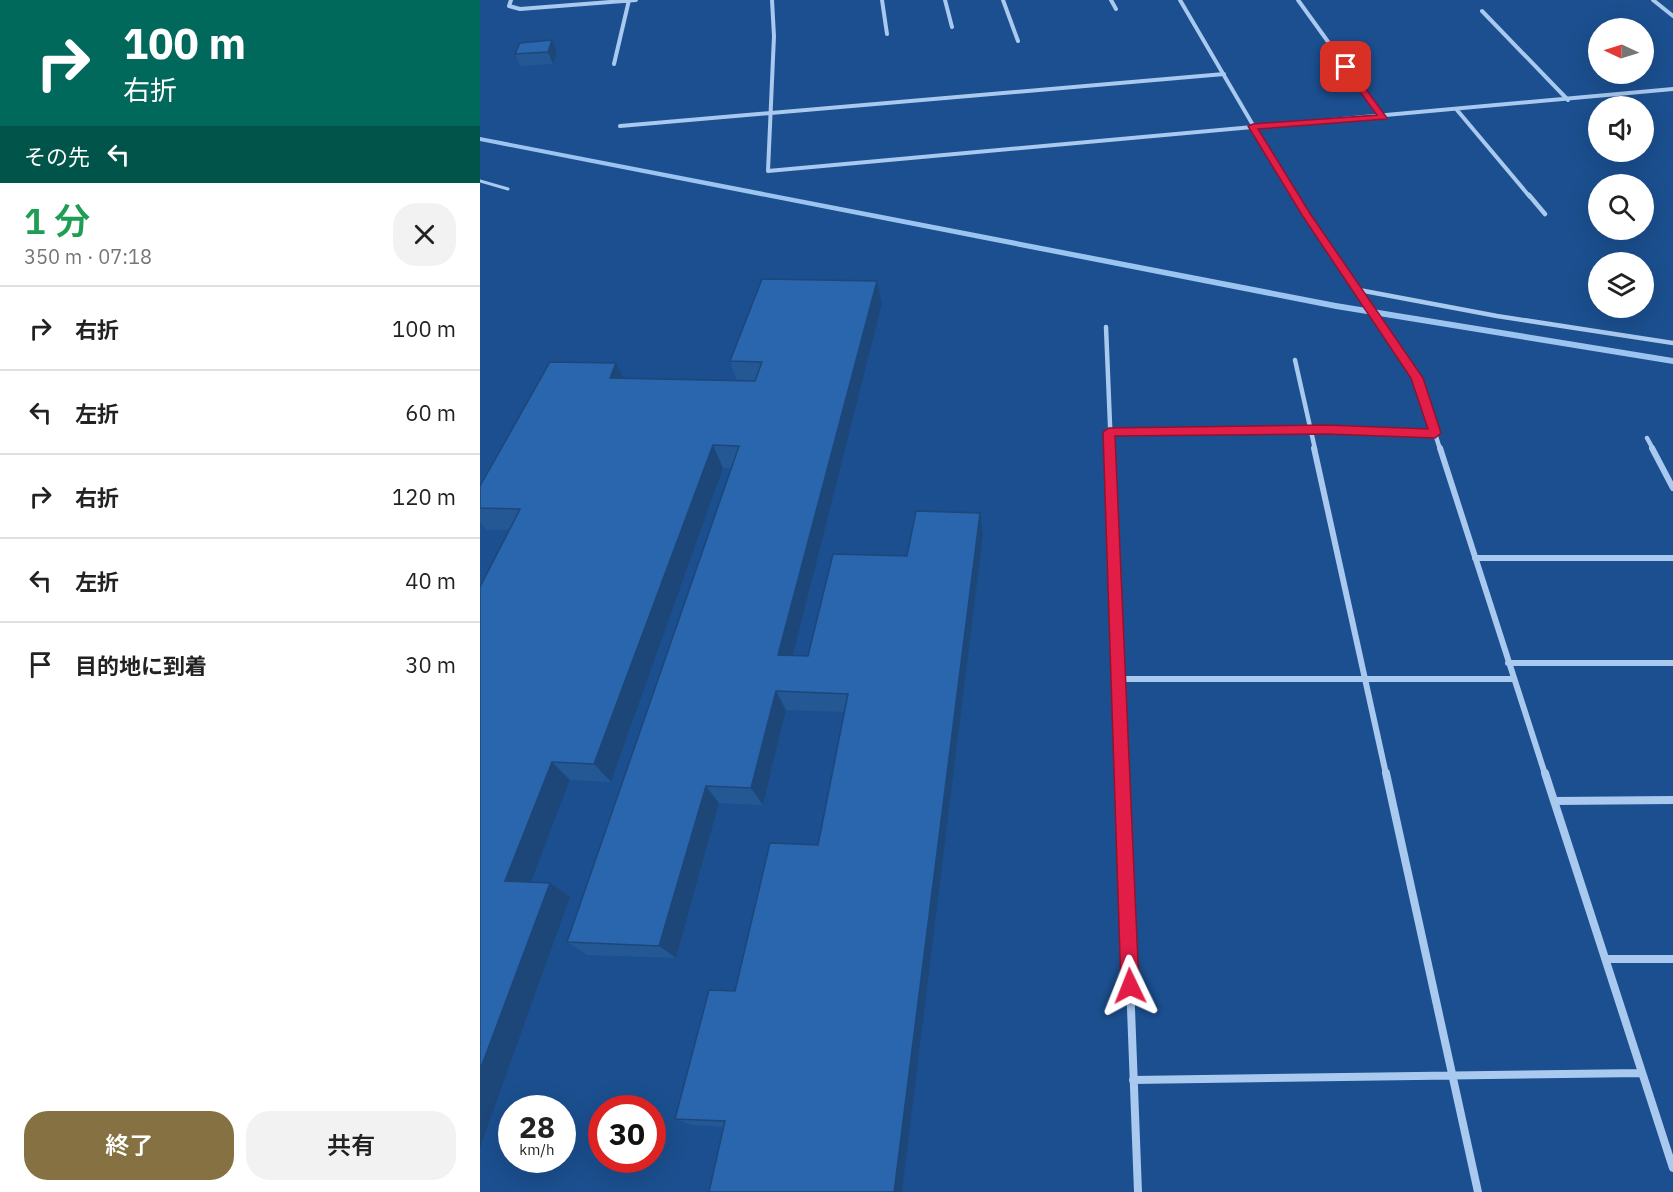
<!DOCTYPE html>
<html lang="ja">
<head>
<meta charset="utf-8">
<style>
  :root { --surface:#fff; --page:#f2f2f2; --text:#222; --muted:#767676; --line:#e0e0e0; --accent:#857141 }
  body { margin:0; font-family:"IBM Plex Sans","Noto Sans JP",sans-serif; background:var(--page); color:var(--text); height:100vh; display:flex; flex-direction:column; font-size:22px; white-space:nowrap }
  * { box-sizing:border-box; margin:0 }
  p { font-size:20px; color:var(--muted) }
  .icon { flex:none; width:33px; height:33px; fill:none; stroke:currentColor; stroke-width:2; stroke-linecap:round; stroke-linejoin:round }
  .map { position:relative; flex:1; overflow:hidden }
  .side { display:flex; flex-direction:column; background:var(--surface); width:480px }
  .side>* { flex:none }
  .top-card { background:#00695c; color:#fff; overflow:hidden }
  .needle { width:39px; rotate:274deg }
  .buttons { position:absolute; left:1108px; top:18px; display:grid; gap:12px }
  .buttons a { display:grid; place-items:center; width:66px; height:66px; border-radius:50%; background:var(--surface); box-shadow:0 6px 24px #0002; font-size:30px }
  .speed { position:absolute; left:18px; top:1095px; display:flex; gap:12px; font-size:30px; font-weight:700; text-align:center }
  .speed>* { display:grid; place-content:center; width:78px; height:78px; border-radius:50%; background:var(--surface); box-shadow:0 6px 24px #0002; line-height:1 }
  .speed small { font-size:15px; font-weight:400 }
  .speed .limit { border:9px solid #d22; background:#fff; color:#111 }
  .pin { position:absolute; display:grid; place-items:center; width:51px; height:51px; color:#fff; margin:-26px; border-radius:12px; box-shadow:0 3px 9px #0006 }
  .me { position:absolute; width:66px; margin:-33px; rotate:358deg; stroke-linejoin:round; filter:drop-shadow(0 0 4px #0008) }
  .turn { display:flex; align-items:center; gap:21px; height:126px; padding:0 24px; font-size:27px }
  .turn .icon { width:78px; height:78px; stroke-width:2.5 }
  .turn b { display:block; font-size:42px; line-height:51px }
  .then { display:flex; align-items:center; height:57px; padding:0 24px; background:#0003; gap:12px; font-size:22px }
  .round { display:grid; place-items:center; flex:none; width:63px; height:63px; border-radius:24px; background:var(--page) }
  .overview { display:flex; align-items:center; justify-content:space-between; height:102px; padding:0 24px }
  h1 { font-size:36px; font-weight:600; line-height:45px; color:#1e9e55 }
  .primary-button { display:flex; gap:12px; margin-top:auto; padding:12px 24px }
  .primary-button a { flex:1; height:69px; border-radius:24px; background:var(--accent); color:#fff; font-size:24px; font-weight:600; line-height:69px; text-align:center }
  .primary-button a+a { background:var(--page); color:var(--text) }
  ul { padding:0; list-style:none }
  li { display:flex; align-items:center; gap:18px; height:84px; padding:0 24px; border-top:2px solid var(--line) }
  li div { flex:1 }
  li b { display:block; font-size:22px }
  li em { font-style:normal }
  main { display:flex; flex:1; min-height:0 }
  .map>svg:first-child { display:block }
  .lines { fill:none; stroke-linecap:round; stroke-linejoin:round }
  .stream { fill:#9cc4f0; fill-rule:evenodd }
  .pedestrian { stroke:#a9c9ee; stroke-width:3 }
  .minor-far3 { stroke:#a9c9ee; stroke-width:4 }
  .minor-far2 { stroke:#a9c9ee; stroke-width:4.5 }
  .minor-far1 { stroke:#a9c9ee; stroke-width:6 }
  .minor { stroke:#a9c9ee; stroke-width:8 }
  .wall { fill:#245895 }
  .shaded-wall { fill:#1d4779 }
  .building { fill:#2a66ad; stroke:#1d4779; stroke-width:1.5 }
  .route { fill:#e11d48; stroke:#92132f; stroke-width:1.5 }
</style>
</head>
<body>
<main>
<section class="side">
<div class="top-card">
<div class="turn"><svg class="icon" aria-label="right" viewBox="0 0 24 24"><path d="M7 20v-9h11M14 6l5 5-5 5"/></svg><div><b>100 m</b>右折</div></div>
<div class="then">その先<svg class="icon" aria-label="left" viewBox="0 0 24 24"><path d="M17 20v-9H6M10 6l-5 5 5 5"/></svg></div>
</div>
<div class="overview"><div><h1>1 分</h1><p>350 m · 07:18</p></div><a class="round"><svg class="icon" aria-label="close" viewBox="0 0 24 24"><path d="M6 6l12 12M18 6L6 18"/></svg></a></div>
<ul>
<li><svg class="icon" aria-label="right" viewBox="0 0 24 24"><path d="M7 20v-9h11M14 6l5 5-5 5"/></svg><div><b>右折</b></div><em>100 m</em></li>
<li><svg class="icon" aria-label="left" viewBox="0 0 24 24"><path d="M17 20v-9H6M10 6l-5 5 5 5"/></svg><div><b>左折</b></div><em>60 m</em></li>
<li><svg class="icon" aria-label="right" viewBox="0 0 24 24"><path d="M7 20v-9h11M14 6l5 5-5 5"/></svg><div><b>右折</b></div><em>120 m</em></li>
<li><svg class="icon" aria-label="left" viewBox="0 0 24 24"><path d="M17 20v-9H6M10 6l-5 5 5 5"/></svg><div><b>左折</b></div><em>40 m</em></li>
<li><svg class="icon" aria-label="arrive" viewBox="0 0 24 24"><path d="M6 21V4h12l-3 4 3 4H6"/></svg><div><b>目的地に到着</b></div><em>30 m</em></li>
</ul>
<div class="primary-button"><a>終了</a><a>共有</a></div>
</section>
<div class="map">
<svg width="1193" height="1192" viewBox="0 0 1193 1192">
  <rect width="100%" height="100%" fill="#1b4f8f"/>
  <g class="lines">
    <path class="stream" d="M 0,137 L 856,303 L 1193,358 L 1193,364 L 856,309 L 0,141 Z"/>
    <path class="pedestrian" d="M 0,181 L 28,189"/>
    <path class="minor-far3" d="M 31,0 L 29,6 L 40,9 L 156,0
      M 292,0 L 294,36 L 288,171 L 1193,89
      M 402,0 L 407,34
      M 465,0 L 472,27
      M 523,0 L 538,41
      M 631,0 L 636,9
      M 700,0 L 815,197
      M 818,0 L 903,118
      M 1173,0 L 1193,16
      M 1002,11 L 1088,100
      M 134,64 L 149,0
      M 977,110 L 1050,197
      M 140,126 L 744,74"/>
    <path class="minor-far2" d="M 814,195 L 937,378 L 960,449
      M 1049,195 L 1065,214
      M 879,290 L 1017,316 L 1193,343
      M 626,327 L 631,449
      M 815,360 L 835,449
      M 629,432 L 847,430 L 955,433
      M 1167,438 L 1173,449"/>
    <path class="minor-far1" d="M 630,448 L 643,774
      M 834,448 L 906,774
      M 960,448 L 1065,774
      M 1172,448 L 1193,488
      M 995,558 L 1193,558
      M 1028,663 L 1193,663
      M 639,679 L 1033,679"/>
    <path class="minor" d="M 642,773 L 658,1192
      M 906,773 L 998,1192
      M 1065,773 L 1193,1168
      M 1074,801 L 1193,800
      M 1126,959 L 1193,959
      M 653,1080 L 1162,1073"/>
  </g>
  <path class="wall" d="M 72,40 L 77,52 L 73,64 L 40,66 L 35,54 Z
    M 397,281 L 402,304 L 313,656 L 328,656 L 427,556 L 503,535 L 422,1192 L 229,1192 L 244,1127 L 213,1125 L 195,1119 L 255,991 L 338,845 L 365,712 L 306,710 L 283,805 L 239,803 L 196,958 L 107,955 L 87,942 L 252,468 L 243,468 L 131,782 L 90,780 L 51,882 L 90,897 L 0,1148 L 0,587 L 29,530 L 6,530 L 0,522 L 0,486 L 136,363 L 144,378 L 257,381 L 250,361 Z"/>
  <path class="shaded-wall" d="M 72,40 L 77,52 L 73,64 L 68,52 Z
    M 397,281 L 402,304 L 308,675 L 298,655 Z
    M 136,363 L 148,386 L 130,378 Z
    M 233,445 L 243,468 L 131,782 L 114,764 Z
    M 500,513 L 503,535 L 422,1192 L 414,1192 Z
    M 296,691 L 306,710 L 283,805 L 271,788 Z
    M 72,762 L 90,780 L 46,895 L 25,881 Z
    M 226,786 L 239,803 L 196,958 L 179,946 Z
    M 70,883 L 90,897 L 0,1148 L 0,1070 Z"/>
  <path class="building" d="M 72,40 L 68,52 L 35,54 L 40,43 Z
    M 282,279 L 397,281 L 298,655 L 328,656 L 353,554 L 427,556 L 436,511 L 500,513 L 414,1192 L 229,1192 L 245,1121 L 195,1119 L 229,990 L 255,991 L 290,843 L 338,845 L 368,694 L 296,691 L 271,788 L 226,786 L 179,946 L 87,942 L 259,446 L 233,445 L 114,764 L 72,762 L 25,881 L 70,883 L 0,1070 L 0,587 L 40,509 L 0,508 L 0,486 L 70,362 L 136,363 L 130,378 L 275,381 L 282,362 L 250,361 Z"/>
  <path class="route" d="M 863,66 L 869,66 L 907,118 L 906,119 L 778,129 L 831,215 L 943,378 L 961,433 L 955,438 L 847,434 L 635,436 L 659,986 L 656,992 L 650,995 L 644,992 L 641,986 L 623,432 L 629,428 L 847,425 L 948,429 L 931,378 L 822,215 L 768,126 L 773,124 L 897,115 L 862,67 Z"/>
</svg>
<div class="buttons">
<a><svg class="needle" viewBox="-14 -14 28 28"><path d="M0-13l5 13h-10z" fill="#e53935"/><path d="M0 13l5-13h-10z" fill="#767676"/></svg></a>
<a><svg class="icon" aria-label="sound" viewBox="0 0 24 24"><path d="M4 9h4l5-4v14l-5-4H4zM17 9q2 3 0 6"/></svg></a>
<a><svg class="icon" aria-label="search" viewBox="0 0 24 24"><circle cx="10" cy="10" r="6"/><path d="M15 15l6 6"/></svg></a>
<a><svg class="icon" aria-label="layers" viewBox="0 0 24 24"><path d="M12 4l9 5-9 5-9-5zM3 14l9 5 9-5"/></svg></a>
</div>
<div class="speed"><div>28<small>km/h</small></div><div class="limit">30</div></div>
<div class="pin" style="left:866px;top:67px;background:#d93025"><svg class="icon" aria-label="arrive" viewBox="0 0 24 24"><path d="M6 21V4h12l-3 4 3 4H6"/></svg></div>
<svg class="me" style="left:650px;top:986px" viewBox="-20 -20 40 40"><path d="M0-17L14 15 0 8-14 15z" fill="#e11d48" stroke="#fff" stroke-width="4"/></svg>
</div>
</main>
</body>
</html>
